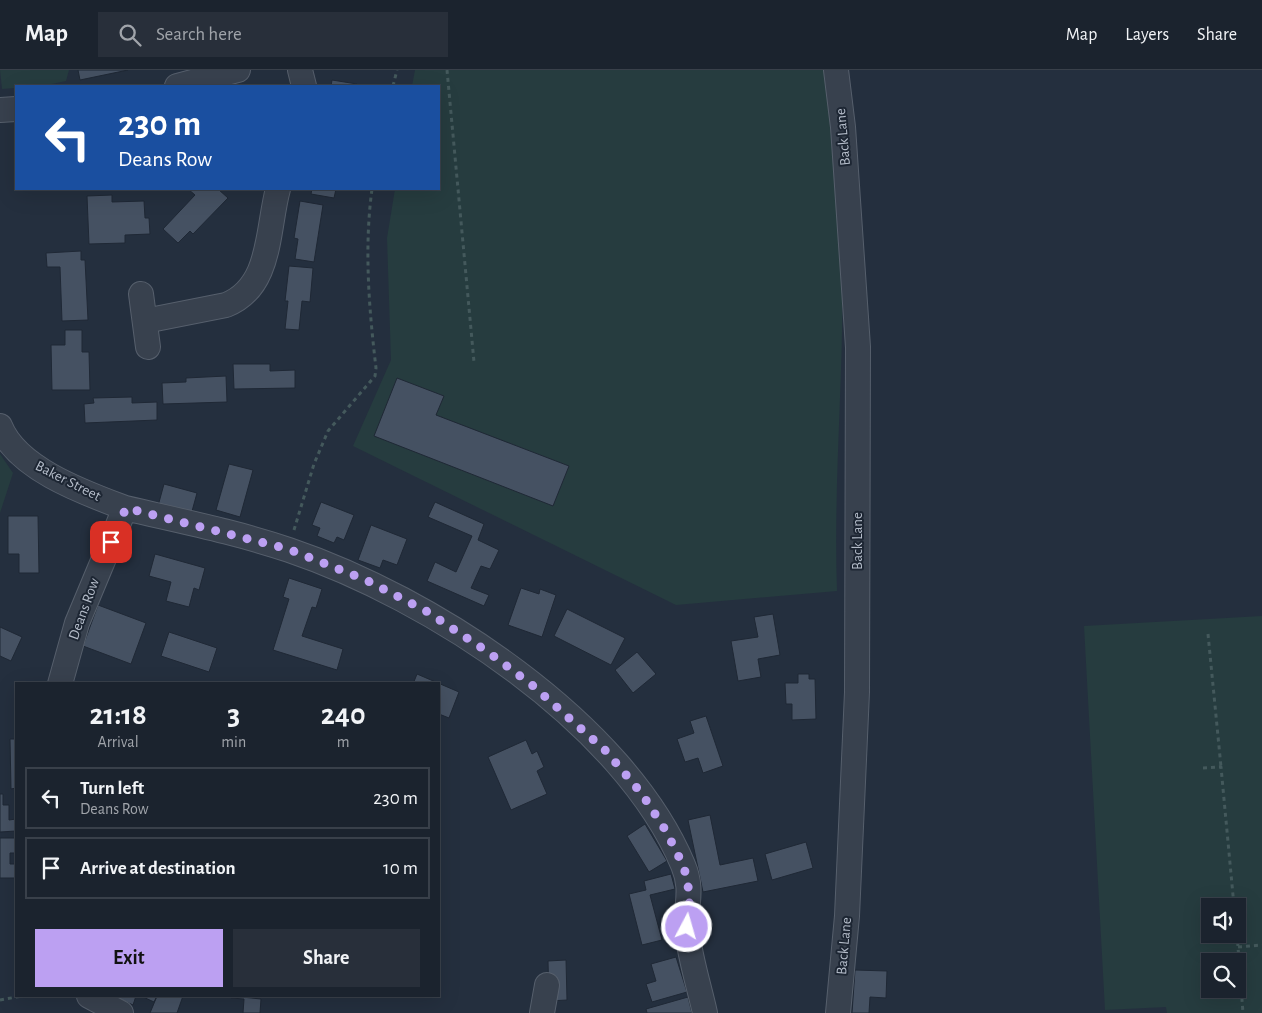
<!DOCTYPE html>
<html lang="en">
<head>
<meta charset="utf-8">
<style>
  :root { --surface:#1b232e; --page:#282f3a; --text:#f1f3f6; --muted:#a0a4aa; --line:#39404a; --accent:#bca0f2 }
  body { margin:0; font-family:"Alegreya Sans",sans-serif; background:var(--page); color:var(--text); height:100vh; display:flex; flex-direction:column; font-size:19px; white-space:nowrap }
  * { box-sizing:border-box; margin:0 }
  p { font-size:16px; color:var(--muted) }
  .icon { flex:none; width:28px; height:28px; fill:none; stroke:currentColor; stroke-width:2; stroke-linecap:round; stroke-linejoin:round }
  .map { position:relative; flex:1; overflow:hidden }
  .drawer { position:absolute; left:15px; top:612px; width:425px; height:315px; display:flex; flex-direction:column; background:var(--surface); border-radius:0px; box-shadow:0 5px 20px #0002,0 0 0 1px var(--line) }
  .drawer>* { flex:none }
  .top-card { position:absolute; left:15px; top:15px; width:425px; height:105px; border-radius:0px; box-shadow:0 5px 20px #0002,0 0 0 1px var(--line); background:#1a4fa0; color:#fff; overflow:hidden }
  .controls { position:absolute; left:1201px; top:828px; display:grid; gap:10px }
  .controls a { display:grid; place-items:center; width:45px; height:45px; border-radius:0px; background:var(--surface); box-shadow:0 5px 20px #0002,0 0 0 1px var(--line); font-size:25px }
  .pin { position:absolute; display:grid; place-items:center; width:42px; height:42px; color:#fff; margin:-21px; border-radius:10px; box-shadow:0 2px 8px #0006 }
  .me { position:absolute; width:55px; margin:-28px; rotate:6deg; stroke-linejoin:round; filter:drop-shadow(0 0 4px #0008) }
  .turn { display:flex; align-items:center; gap:18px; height:105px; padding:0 20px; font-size:22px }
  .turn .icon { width:65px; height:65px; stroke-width:2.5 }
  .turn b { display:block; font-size:35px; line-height:42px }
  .eta { display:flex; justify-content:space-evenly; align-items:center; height:85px; text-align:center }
  .eta b { font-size:30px; font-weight:700; line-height:35px }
  .button { display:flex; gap:10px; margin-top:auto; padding:10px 20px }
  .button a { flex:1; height:58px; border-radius:0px; background:var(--accent); color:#111; font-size:20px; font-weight:700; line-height:58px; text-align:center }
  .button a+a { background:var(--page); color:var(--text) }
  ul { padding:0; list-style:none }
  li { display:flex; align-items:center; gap:15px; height:62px; margin:0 10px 8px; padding:0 10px; border:2px solid var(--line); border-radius:0px }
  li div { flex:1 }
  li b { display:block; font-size:19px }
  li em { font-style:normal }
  header { display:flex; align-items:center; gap:30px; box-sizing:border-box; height:70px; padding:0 25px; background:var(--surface); border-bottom:1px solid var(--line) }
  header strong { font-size:24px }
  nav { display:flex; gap:28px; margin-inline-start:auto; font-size:18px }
  .search { width:350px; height:45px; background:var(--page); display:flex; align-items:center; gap:12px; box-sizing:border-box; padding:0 18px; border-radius:0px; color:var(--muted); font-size:19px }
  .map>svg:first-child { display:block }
  .green { fill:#263c3f; fill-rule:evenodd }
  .building { fill:#455162; stroke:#1f2835 }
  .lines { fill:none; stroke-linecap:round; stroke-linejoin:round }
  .minor-casing { stroke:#565f6c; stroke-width:26 }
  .path { stroke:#44595c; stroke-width:3; stroke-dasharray:4 4; stroke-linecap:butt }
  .minor { stroke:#38414e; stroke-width:24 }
  .route { stroke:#bca0f2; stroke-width:9; stroke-dasharray:0 16.2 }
  .labels { text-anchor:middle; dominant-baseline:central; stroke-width:4; stroke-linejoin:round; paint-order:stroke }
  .street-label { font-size:15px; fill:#b4bcc9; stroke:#1d2633 }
</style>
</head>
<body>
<header>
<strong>Map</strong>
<div class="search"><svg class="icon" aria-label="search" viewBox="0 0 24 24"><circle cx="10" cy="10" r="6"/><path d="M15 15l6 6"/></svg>Search here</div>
<nav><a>Map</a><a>Layers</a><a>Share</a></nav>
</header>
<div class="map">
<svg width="1262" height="943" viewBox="0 0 1262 943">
  <rect width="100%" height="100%" fill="#242f3e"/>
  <path class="green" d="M 0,0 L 69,0 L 66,11 L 42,16 L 2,19 Z
    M 415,0 L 824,0 L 827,8 C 832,66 840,125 842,183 C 845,296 833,408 837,521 L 676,535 L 353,376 L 391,290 L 387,168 L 395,119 L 439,119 L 439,16 L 412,16 Z
    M 0,384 L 13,403 L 0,443 Z
    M 1262,546 L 1262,943 L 1167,943 L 1166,937 L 1105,940 L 1084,556 ZM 1238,836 L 1238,864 L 1210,864 L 1210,836 ZM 1238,891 L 1238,919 L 1210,919 L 1210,891 Z"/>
  <path class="building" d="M 78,0 L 128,0 L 80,10 Z
    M 332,10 L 357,14 L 356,16 L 331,16 Z
    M 188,119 L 218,119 L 228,128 L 193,164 L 190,161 L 178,173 L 163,159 L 195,125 Z
    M 312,119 L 336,119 L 334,128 L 311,124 Z
    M 112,125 L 112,132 L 144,131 L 145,148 L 149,148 L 150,164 L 125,165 L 125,173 L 89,174 L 87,126 Z
    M 300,131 L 323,135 L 314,192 L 295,189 L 298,169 L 294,168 Z
    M 81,181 L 81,190 L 85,190 L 88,250 L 62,251 L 60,197 L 47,197 L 46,183 Z
    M 289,196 L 313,198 L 310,232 L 302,231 L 299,260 L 285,259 L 288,231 L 285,231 Z
    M 65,260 L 82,260 L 82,282 L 89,282 L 90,320 L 52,320 L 51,275 L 65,275 Z
    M 233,294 L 270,294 L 270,301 L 295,300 L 295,318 L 234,319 Z
    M 226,306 L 227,332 L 163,334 L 162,313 L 186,312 L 186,308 Z
    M 397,308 L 444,326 L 436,345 L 569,396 L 553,436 L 374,366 Z
    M 132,327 L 132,333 L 157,332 L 157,350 L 85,353 L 84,334 L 94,333 L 93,328 Z
    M 229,394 L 253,400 L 240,447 L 216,440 Z
    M 164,414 L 197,423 L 191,445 L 158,436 Z
    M 321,432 L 354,445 L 344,470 L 337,467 L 334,473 L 317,466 L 320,458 L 312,455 Z
    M 435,432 L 484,454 L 478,470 L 499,480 L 490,499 L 481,496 L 471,518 L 489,525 L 484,536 L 427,511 L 435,492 L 456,502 L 472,466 L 428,447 Z
    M 8,446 L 38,446 L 39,503 L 19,503 L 19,484 L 8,484 Z
    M 371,455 L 407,469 L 397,495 L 383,490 L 380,498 L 358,490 Z
    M 155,484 L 205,498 L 199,520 L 194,518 L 189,537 L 166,531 L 171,512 L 149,506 Z
    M 289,508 L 322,519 L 316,538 L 312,537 L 302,566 L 343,579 L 337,600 L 273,580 L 289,529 L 283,527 Z
    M 521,518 L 539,524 L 540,519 L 556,525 L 542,567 L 508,555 Z
    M 98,535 L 146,553 L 131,594 L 83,576 Z
    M 567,539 L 625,568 L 611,595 L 554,566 Z
    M 773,544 L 780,585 L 758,589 L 761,607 L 738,611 L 731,571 L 758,567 L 754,547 Z
    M 0,557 L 22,567 L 11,591 L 0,586 Z
    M 169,562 L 217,578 L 209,602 L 161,586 Z
    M 637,582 L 656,604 L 633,623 L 615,600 Z
    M 417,604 L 459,622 L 449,648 L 439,644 L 439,614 L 413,614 Z
    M 798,604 L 809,604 L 809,609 L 815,609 L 816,649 L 792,650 L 792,634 L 786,634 L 785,613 L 798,613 Z
    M 706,646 L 723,696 L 703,703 L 698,688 L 685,692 L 677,669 L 694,663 L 690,651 Z
    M 10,669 L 16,669 L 16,718 L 11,719 Z
    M 526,670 L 532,684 L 537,681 L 544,697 L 537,701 L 547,724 L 511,740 L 488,687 Z
    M 0,724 L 3,724 L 3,735 L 9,735 L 9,750 L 16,749 L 16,761 L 0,762 Z
    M 710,745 L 720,795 L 753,788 L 758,811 L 703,822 L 688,750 Z
    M 645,754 L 667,791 L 649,802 L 627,766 Z
    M 0,768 L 16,768 L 16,783 L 10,783 L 10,794 L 16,794 L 16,808 L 0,808 Z
    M 806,772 L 813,798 L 772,810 L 765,784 Z
    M 671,804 L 675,819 L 650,825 L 662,870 L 642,875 L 629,824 L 646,820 L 644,811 Z
    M 676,887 L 687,922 L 652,932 L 646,914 L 656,911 L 651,894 Z
    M 566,890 L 567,930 L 549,931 L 548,891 Z
    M 855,900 L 887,901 L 886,928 L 870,927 L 869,943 L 852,943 Z
    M 113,926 L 136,926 L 133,935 Z
    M 141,926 L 157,926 L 154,932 Z
    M 157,926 L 183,926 L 177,943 L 150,943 Z
    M 232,926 L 261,929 L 260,943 L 243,943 L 244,929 L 231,928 Z
    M 688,927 L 692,943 L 647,943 L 646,939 Z"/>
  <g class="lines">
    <g class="minor-casing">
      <path id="minor" d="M 300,0 L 304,16
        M 836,0 L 843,57 L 858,277 L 857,622 L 847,846 L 838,943
        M 177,16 L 238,0
        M 0,40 L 16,39
        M 141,224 L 148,277
        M 145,251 L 226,235 C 272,217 267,159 278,119
        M 0,356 C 17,399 85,423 125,438 C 180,451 236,462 289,480 C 431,528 623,652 683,795 C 694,821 685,835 687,861 C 690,888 699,916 705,943
        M 60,614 L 77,553 L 125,438
        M 89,926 L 121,943
        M 542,943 L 547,915"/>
    </g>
    <path class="path" d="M 447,0 L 474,292
      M 393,16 L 397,0
      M 294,460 L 314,394 L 328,361 L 375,306 L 376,298 C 369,239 364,178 372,119
      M 1208,564 L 1221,697
      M 1203,698 L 1221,697 L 1234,836
      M 1237,864 L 1243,943
      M 1238,877 L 1262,875
      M 0,930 L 22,926"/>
    <use href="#minor" class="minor"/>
  </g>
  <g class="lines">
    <path class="route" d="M 111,472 L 126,438 L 288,479 L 366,510 L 426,541 L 488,582 L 532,615 L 606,681 L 642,724 L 666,761 L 684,797 L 690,826 L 687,857"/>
  </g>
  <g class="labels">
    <g class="street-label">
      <text transform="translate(843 67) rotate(-95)">Back Lane</text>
      <text transform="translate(68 411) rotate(27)">Baker Street</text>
      <text transform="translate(857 471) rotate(-90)">Back Lane</text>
      <text transform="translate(84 539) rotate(-70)">Deans Row</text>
      <text transform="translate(844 876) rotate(-85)">Back Lane</text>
    </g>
  </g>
</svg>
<div class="controls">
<a><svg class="icon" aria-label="sound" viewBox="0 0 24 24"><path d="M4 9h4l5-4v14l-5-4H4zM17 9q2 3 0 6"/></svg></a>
<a><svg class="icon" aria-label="search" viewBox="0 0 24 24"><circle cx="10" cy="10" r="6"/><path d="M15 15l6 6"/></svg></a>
</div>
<div class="pin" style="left:111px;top:472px;background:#d93025"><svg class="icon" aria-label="arrive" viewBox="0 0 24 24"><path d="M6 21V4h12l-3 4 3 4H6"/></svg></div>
<svg class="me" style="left:687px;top:857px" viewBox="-20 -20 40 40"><circle r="17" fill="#bca0f2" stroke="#fff" stroke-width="3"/><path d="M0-11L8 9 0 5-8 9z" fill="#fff"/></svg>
<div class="top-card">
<div class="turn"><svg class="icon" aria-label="left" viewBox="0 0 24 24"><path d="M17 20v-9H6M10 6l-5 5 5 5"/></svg><div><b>230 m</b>Deans Row</div></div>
</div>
<section class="drawer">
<div class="eta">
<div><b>21:18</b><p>Arrival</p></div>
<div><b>3</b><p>min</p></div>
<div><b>240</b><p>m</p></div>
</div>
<ul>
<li><svg class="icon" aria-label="left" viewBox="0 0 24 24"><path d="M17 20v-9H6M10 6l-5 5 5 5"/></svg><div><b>Turn left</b><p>Deans Row</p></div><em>230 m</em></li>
<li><svg class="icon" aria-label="arrive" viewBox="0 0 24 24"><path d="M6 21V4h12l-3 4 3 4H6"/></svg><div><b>Arrive at destination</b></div><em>10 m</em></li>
</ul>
<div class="button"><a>Exit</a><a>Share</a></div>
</section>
</div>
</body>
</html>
